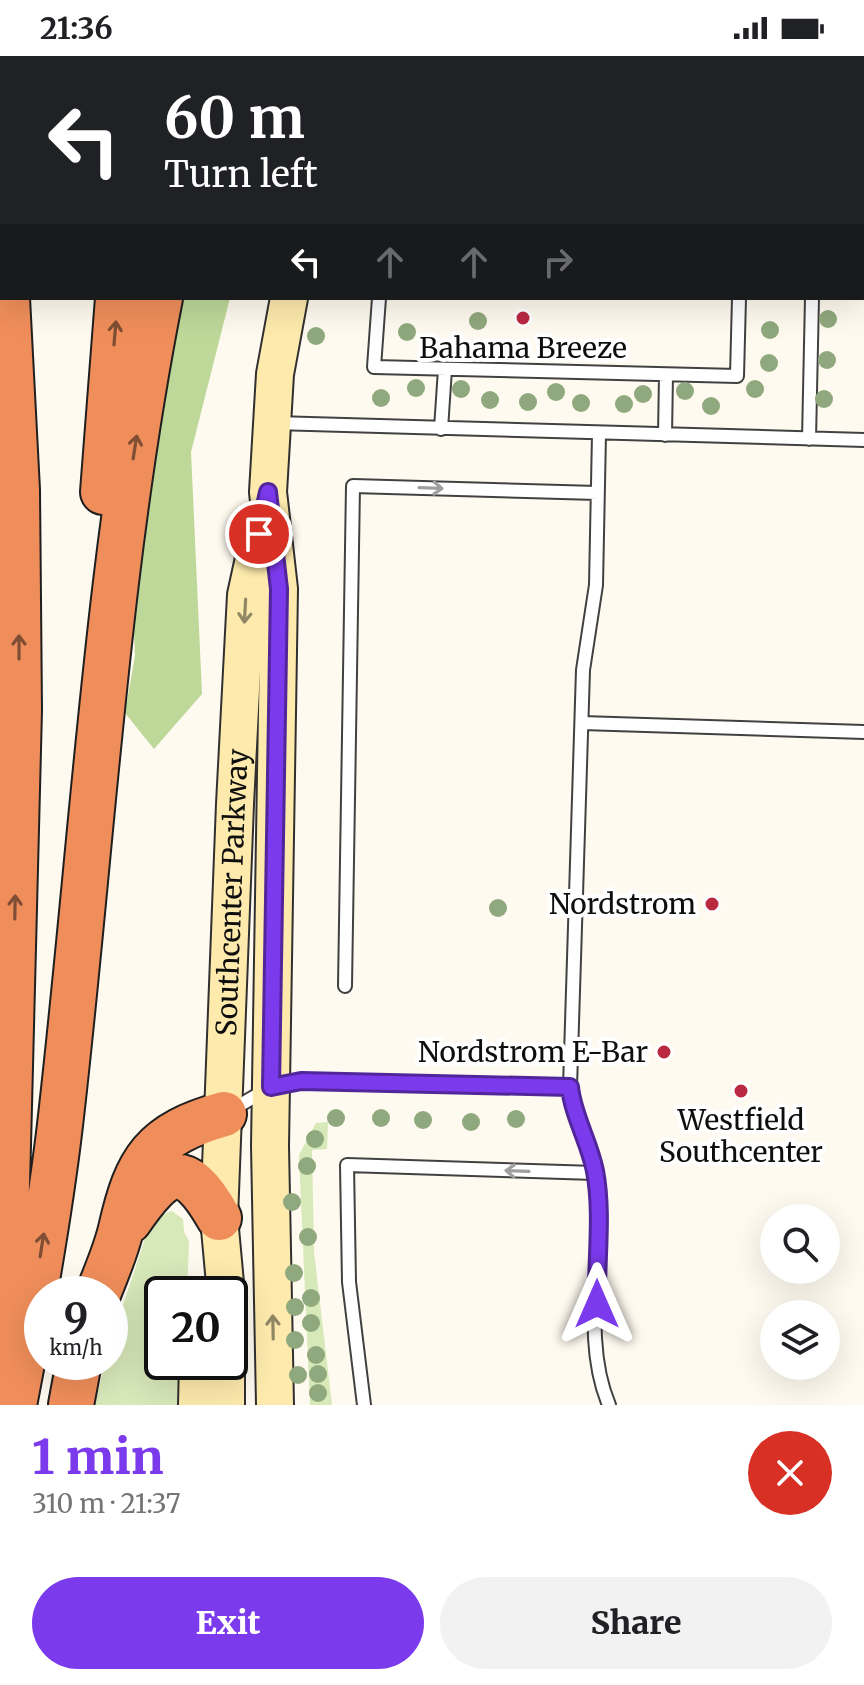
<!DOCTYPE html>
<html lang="en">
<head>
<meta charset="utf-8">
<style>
  :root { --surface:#fff; --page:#f2f2f2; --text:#202124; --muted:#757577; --accent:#7c3aed }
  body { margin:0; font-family:Merriweather,serif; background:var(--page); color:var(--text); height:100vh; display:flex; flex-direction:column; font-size:30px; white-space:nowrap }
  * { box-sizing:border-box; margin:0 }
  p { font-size:26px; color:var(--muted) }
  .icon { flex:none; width:44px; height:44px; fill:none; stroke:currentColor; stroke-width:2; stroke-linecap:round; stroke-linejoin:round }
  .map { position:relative; height:1349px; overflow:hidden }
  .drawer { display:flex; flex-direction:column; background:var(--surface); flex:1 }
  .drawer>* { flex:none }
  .banner { position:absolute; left:0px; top:0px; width:864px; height:244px; box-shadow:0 8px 32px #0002; background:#202124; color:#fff; overflow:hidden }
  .tools { position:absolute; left:760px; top:1148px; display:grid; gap:16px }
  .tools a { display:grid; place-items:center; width:80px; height:80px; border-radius:50%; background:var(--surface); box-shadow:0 8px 32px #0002; font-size:40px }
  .speed { position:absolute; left:24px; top:1220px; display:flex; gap:16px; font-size:40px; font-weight:700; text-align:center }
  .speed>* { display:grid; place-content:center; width:104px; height:104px; border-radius:50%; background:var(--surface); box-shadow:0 8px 32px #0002; line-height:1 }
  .speed small { font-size:20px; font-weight:400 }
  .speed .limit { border:4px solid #111; border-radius:12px; background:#fff; color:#111 }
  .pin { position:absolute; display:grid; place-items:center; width:68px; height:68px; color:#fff; margin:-34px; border:4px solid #fff; border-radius:50%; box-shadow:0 2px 8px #0007 }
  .me { position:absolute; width:88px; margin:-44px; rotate:0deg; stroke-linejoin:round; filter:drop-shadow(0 0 6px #0008) }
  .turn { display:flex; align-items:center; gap:28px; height:168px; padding:0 32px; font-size:36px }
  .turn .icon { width:104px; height:104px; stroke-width:2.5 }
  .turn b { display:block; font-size:56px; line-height:68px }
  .lanes { display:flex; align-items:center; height:76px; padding:0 32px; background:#0003; justify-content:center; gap:40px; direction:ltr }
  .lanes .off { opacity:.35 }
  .round { display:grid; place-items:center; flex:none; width:84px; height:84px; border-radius:42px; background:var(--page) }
  .head { display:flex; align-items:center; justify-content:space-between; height:136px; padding:0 32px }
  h1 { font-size:48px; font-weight:800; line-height:60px; color:var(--accent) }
  .action { display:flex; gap:16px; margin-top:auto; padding:16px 32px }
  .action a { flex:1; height:92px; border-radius:48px; background:var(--accent); color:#fff; font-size:32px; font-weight:800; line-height:92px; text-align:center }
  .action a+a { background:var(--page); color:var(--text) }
  .status { display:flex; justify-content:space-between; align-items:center; height:56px; padding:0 40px; background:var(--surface); direction:ltr }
  .status svg { height:22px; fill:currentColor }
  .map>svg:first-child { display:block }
  .green { fill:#d7e8b9 }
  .forest { fill:#bdd899 }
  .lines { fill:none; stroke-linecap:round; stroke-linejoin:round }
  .service-casing { stroke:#414141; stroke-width:16 }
  .secondary-casing { stroke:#303030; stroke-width:40 }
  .motorway-casing { stroke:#1f1f1f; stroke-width:48 }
  .service { stroke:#fff; stroke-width:12 }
  .secondary { stroke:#fdeaac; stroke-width:36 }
  .motorway { stroke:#f08e5b; stroke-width:44 }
  .tree { fill:#90a87d }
  .oneway { stroke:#7f4e34 }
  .oneway2 { stroke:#9f9f9f }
  .oneway3 { stroke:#918765 }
  .route-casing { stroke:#51269a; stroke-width:20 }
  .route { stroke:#7c3aed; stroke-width:14 }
  .poi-dot { fill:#ba2941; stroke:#fff; stroke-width:3 }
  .labels { text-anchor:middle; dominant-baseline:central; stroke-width:8; stroke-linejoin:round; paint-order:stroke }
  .poi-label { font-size:28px; fill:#0e0e0e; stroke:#fff }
  .street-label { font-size:28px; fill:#0e0e0e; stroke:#fff }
</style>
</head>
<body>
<div class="status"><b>21:36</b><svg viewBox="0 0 49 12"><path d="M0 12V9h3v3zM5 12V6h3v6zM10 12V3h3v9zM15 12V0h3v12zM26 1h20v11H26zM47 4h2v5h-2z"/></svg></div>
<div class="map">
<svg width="864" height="1349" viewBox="0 0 864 1349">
  <rect width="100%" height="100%" fill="#fffaef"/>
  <path class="green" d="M 328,1066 L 327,1093 L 312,1094 L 314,1196 L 332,1349 L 310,1349 L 299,1099 L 316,1067 Z
    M 172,1155 L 183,1163 L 184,1176 L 189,1185 L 187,1238 L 162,1238 L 162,1306 L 186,1306 L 185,1349 L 95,1349 L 105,1306 L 110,1306 L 110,1288 L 149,1171 L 159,1160 Z"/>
  <path class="forest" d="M 177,242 L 230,242 L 191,396 L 202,638 L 154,693 L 125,657 L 135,599 L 132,532 Z"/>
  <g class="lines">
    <g class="service-casing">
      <path id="service" d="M 672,2 L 684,0
        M 745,2 L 745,0
        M 818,2 L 818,0
        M 379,242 L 374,311 L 737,320 L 739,242
        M 275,367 L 864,384
        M 441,373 L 445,313
        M 599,378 L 596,529 L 583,614 L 570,1031 C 573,1062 591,1087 595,1118 C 607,1193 579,1278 609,1349
        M 665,379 L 666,319
        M 809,383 L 812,242
        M 582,667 L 864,676
        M 345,930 L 353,430 L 597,437
        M 228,1056 L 271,1031 L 301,1025 L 570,1031
        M 364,1349 L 349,1226 L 347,1109 L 595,1117"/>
    </g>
    <g class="secondary-casing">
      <g id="secondary">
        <path d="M 457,2 L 460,0"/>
        <path id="s1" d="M 226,1238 L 219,1162 L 235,748 L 246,539 L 262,466"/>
        <path d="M 226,1306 L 226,1349"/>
        <path d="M 197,1349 L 198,1306"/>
        <path d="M 275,1349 L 270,1090 L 279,533 L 268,436 L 275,318 L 289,242"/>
      </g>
    </g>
    <g class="motorway-casing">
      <path id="motorway" d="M 171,2 L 171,0
        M 239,2 L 240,0
        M 0,183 L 2,201
        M 103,436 L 118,242
        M 129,1165 C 165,1113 184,1100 219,1162
        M 98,1238 C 106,1217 116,1195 121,1173 C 137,1103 153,1078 224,1058
        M 3,1287 L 19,654 L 17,434 L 7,242
        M 14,1349 C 32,1256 49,1163 60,1069 C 92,793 106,515 160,242
        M 71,1349 L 79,1306"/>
    </g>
    <use href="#service" class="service"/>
    <use href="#secondary" class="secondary"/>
    <use href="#motorway" class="motorway"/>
  </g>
  <g class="tree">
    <circle cx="828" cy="263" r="9"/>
    <circle cx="478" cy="265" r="9"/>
    <circle cx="770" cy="274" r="9"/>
    <circle cx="407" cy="276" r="9"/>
    <circle cx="316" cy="280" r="9"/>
    <circle cx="827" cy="304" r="9"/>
    <circle cx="769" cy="307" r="9"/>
    <circle cx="416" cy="332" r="9"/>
    <circle cx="461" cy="333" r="9"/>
    <circle cx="755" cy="333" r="9"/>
    <circle cx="685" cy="335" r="9"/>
    <circle cx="556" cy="336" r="9"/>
    <circle cx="643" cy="338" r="9"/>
    <circle cx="381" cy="342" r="9"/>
    <circle cx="824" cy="343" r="9"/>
    <circle cx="490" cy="344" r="9"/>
    <circle cx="528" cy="346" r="9"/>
    <circle cx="581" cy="347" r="9"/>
    <circle cx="624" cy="348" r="9"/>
    <circle cx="711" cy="350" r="9"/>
    <circle cx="498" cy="852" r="9"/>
    <circle cx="336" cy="1062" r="9"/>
    <circle cx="381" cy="1062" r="9"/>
    <circle cx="516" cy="1063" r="9"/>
    <circle cx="423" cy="1064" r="9"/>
    <circle cx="471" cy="1066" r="9"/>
    <circle cx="315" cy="1083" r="9"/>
    <circle cx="307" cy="1110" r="9"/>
    <circle cx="292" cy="1146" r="9"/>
    <circle cx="308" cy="1181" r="9"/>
    <circle cx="294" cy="1217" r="9"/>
    <circle cx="311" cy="1242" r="9"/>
    <circle cx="295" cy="1251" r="9"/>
    <circle cx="311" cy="1267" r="9"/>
    <circle cx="295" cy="1284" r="9"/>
    <circle cx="316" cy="1299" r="9"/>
    <circle cx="318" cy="1318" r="9"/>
    <circle cx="298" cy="1319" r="9"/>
    <circle cx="318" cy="1337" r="9"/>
  </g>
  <defs><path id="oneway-shaft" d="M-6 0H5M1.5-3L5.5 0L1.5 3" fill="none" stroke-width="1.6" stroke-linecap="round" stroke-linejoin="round" transform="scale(2)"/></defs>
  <g class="oneway">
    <use href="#oneway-shaft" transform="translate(115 277) rotate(-85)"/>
    <use href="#oneway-shaft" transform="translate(135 391) rotate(-81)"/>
    <use href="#oneway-shaft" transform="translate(19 591) rotate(-90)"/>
    <use href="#oneway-shaft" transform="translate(15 851) rotate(-89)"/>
    <use href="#oneway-shaft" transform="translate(42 1189) rotate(-81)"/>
  </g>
  <g class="oneway2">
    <use href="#oneway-shaft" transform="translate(431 432) rotate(2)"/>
    <use href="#oneway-shaft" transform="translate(517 1115) rotate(-178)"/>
  </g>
  <g class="oneway3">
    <use href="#oneway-shaft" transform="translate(245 555) rotate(93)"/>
    <use href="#oneway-shaft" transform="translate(273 1271) rotate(-91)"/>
  </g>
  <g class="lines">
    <g class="route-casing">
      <path id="route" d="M 259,478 L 268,436 L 279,533 L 271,1031 L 301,1025 L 570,1031 C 573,1060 589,1085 595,1115 C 603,1157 596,1205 597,1248"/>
    </g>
    <use href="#route" class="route"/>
  </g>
  <g class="poi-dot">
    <circle cx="523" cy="262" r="8"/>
    <circle cx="712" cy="848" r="8"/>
    <circle cx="664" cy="996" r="8"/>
    <circle cx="741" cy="1035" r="8"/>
  </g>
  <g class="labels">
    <g class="poi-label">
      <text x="523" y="292">Bahama Breeze</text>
      <text x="696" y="848" text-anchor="end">Nordstrom</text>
      <text x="648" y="996" text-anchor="end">Nordstrom E-Bar</text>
      <text x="741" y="1064">Westfield<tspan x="741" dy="32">Southcenter</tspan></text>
    </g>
    <g class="street-label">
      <text stroke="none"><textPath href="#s1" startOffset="402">Southcenter Parkway</textPath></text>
    </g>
  </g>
</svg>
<div class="tools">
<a><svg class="icon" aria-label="search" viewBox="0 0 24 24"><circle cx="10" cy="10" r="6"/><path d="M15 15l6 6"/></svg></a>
<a><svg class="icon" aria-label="layers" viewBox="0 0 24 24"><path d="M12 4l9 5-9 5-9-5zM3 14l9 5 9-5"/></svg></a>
</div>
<div class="speed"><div>9<small>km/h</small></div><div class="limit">20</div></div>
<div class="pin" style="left:259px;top:478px;background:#d93025"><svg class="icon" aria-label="arrive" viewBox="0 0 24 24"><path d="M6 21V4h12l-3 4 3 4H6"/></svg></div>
<svg class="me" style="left:597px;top:1248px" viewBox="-20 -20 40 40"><path d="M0-17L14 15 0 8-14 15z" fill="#7c3aed" stroke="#fff" stroke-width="4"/></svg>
<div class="banner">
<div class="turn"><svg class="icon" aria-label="left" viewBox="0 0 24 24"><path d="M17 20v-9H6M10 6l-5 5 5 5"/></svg><div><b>60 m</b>Turn left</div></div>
<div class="lanes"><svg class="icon" aria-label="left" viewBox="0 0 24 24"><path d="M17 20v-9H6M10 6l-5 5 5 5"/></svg><svg class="icon off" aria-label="ahead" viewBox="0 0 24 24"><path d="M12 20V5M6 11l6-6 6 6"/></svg><svg class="icon off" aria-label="ahead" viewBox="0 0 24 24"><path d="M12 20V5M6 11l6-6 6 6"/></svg><svg class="icon off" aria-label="right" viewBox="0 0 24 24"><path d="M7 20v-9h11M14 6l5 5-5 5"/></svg></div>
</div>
</div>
<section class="drawer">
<div class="head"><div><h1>1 min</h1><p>310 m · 21:37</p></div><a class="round" style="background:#d93025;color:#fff"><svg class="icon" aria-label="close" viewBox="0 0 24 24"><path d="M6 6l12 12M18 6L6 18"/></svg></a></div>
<div class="action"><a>Exit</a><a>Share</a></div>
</section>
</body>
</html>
